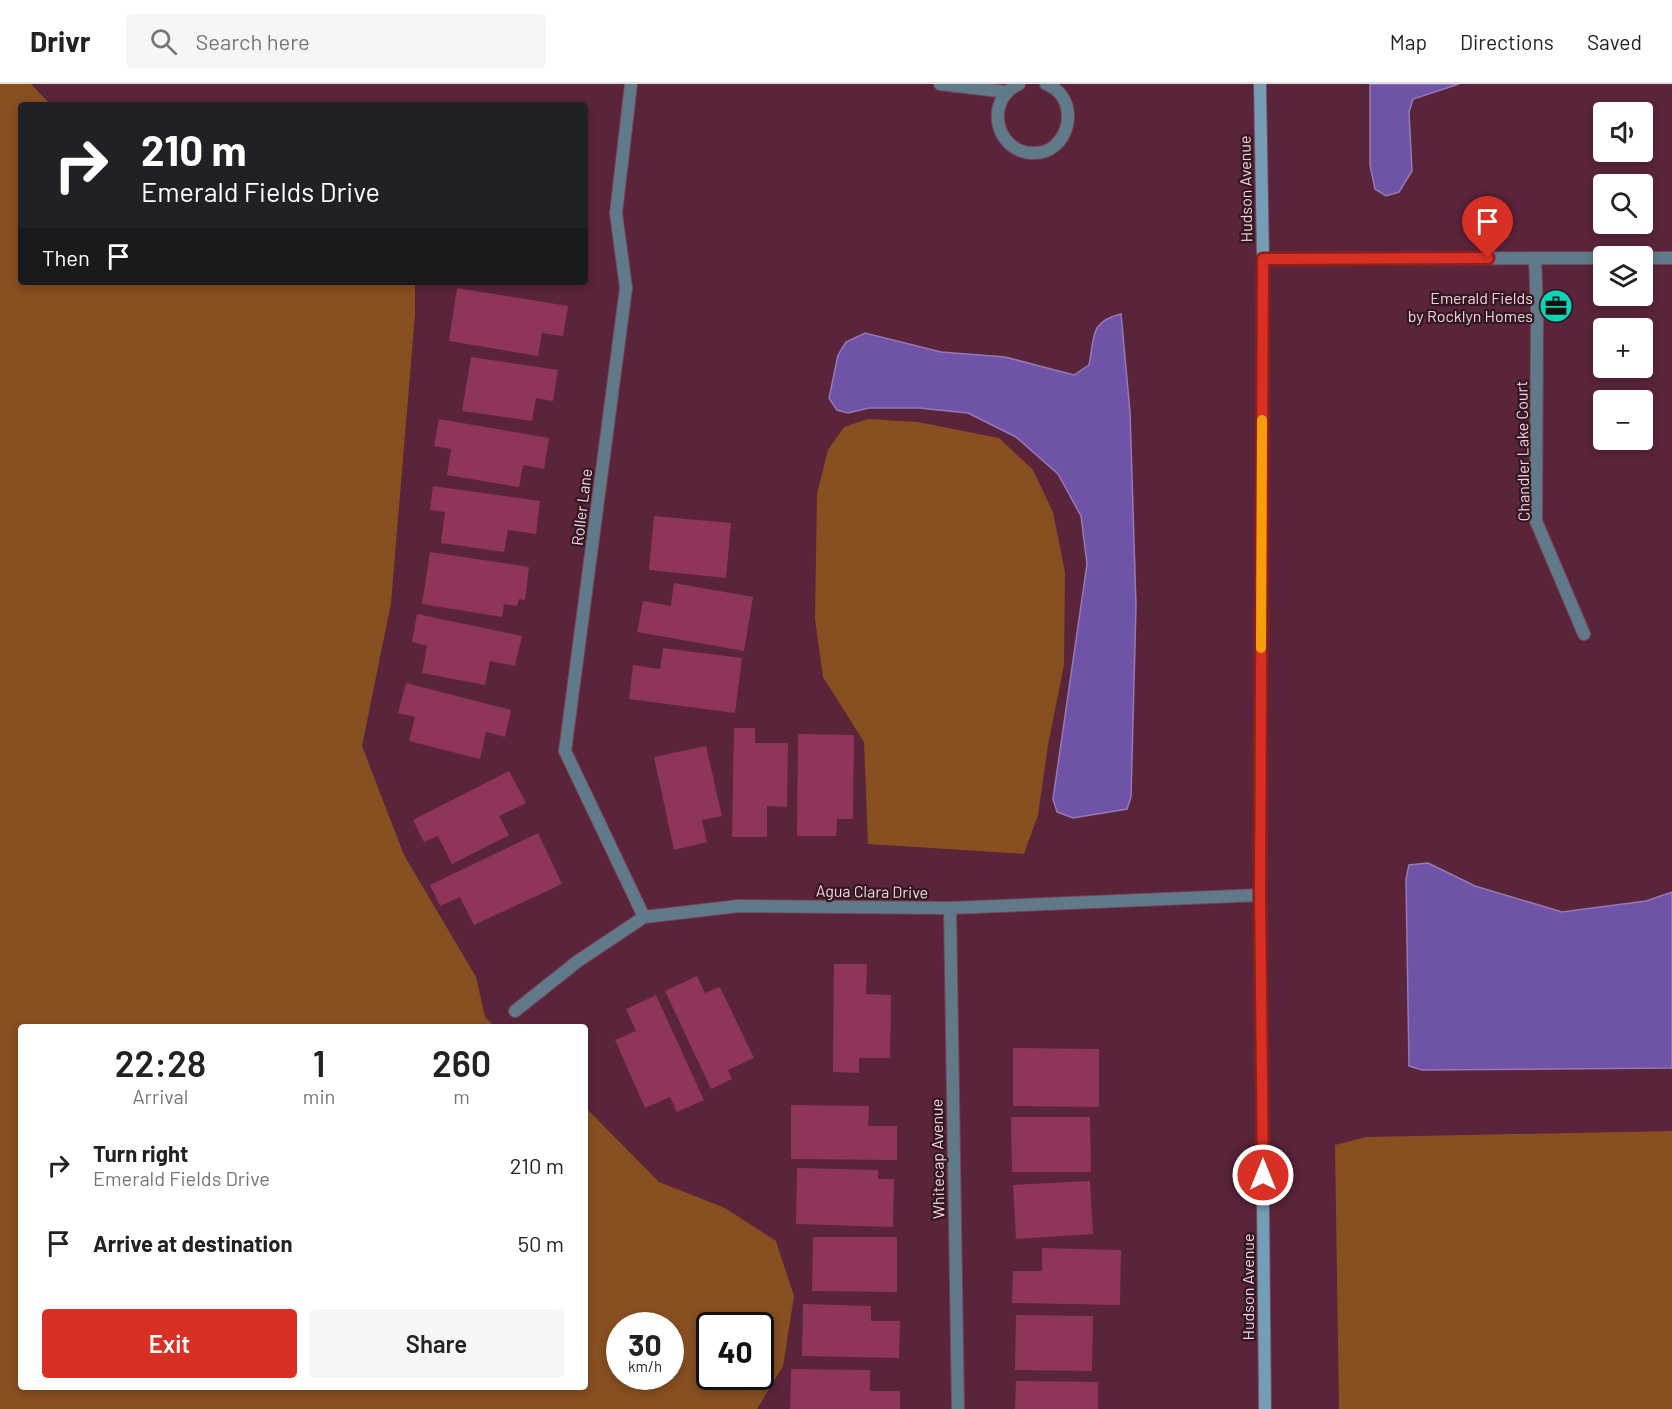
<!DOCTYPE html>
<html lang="en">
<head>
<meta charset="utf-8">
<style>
  :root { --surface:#fff; --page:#f6f6f6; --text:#222; --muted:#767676; --line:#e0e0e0; --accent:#d93025 }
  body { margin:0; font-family:Barlow,sans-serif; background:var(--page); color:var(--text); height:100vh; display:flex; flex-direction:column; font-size:22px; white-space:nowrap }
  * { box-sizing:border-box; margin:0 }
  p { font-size:20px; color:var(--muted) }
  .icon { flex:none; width:33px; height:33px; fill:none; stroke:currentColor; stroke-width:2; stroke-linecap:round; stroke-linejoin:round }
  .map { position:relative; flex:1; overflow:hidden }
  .details { position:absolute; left:18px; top:940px; width:570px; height:366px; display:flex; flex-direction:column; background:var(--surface); border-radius:6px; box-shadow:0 3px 9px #0003 }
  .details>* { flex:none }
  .guide { position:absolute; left:18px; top:18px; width:570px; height:183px; border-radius:6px; box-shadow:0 3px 9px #0003; background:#202124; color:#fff; overflow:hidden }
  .tools { position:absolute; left:1593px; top:18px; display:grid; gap:12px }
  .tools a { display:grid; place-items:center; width:60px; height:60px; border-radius:6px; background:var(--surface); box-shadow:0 3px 9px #0003; font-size:30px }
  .speed { position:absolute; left:606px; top:1228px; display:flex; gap:12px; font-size:30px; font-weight:700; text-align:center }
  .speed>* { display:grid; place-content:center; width:78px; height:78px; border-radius:50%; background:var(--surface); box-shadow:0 3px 9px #0003; line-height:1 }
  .speed small { font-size:15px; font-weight:400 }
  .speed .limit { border:3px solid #111; border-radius:9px; background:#fff; color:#111 }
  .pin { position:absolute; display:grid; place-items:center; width:51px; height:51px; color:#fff; margin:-62px -26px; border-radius:50% 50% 50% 0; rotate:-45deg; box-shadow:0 0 6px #0007 }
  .pin .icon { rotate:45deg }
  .me { position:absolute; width:66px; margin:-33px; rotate:0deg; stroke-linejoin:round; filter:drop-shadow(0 0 4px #0008) }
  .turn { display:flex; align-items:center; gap:21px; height:126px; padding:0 24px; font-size:27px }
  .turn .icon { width:78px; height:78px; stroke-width:2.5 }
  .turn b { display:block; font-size:42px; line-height:51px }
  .then { display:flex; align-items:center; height:57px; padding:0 24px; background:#0003; gap:12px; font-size:22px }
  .eta { display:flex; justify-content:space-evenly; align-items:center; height:102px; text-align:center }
  .eta b { font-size:36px; font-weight:600; line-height:42px }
  .button { display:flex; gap:12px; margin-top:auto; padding:12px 24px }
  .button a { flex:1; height:69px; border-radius:6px; background:var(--accent); color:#fff; font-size:24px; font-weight:600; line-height:69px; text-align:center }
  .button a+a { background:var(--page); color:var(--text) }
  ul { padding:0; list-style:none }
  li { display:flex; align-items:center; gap:18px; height:78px; padding:0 24px }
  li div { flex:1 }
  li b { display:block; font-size:22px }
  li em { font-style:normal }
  header { display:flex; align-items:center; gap:36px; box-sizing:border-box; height:84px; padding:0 30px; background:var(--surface); border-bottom:2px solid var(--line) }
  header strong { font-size:28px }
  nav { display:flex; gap:33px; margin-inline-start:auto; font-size:21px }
  .search { width:420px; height:54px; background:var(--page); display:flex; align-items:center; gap:15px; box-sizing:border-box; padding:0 21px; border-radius:6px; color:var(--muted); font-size:22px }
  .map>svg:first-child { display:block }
  .green { fill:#884f21; fill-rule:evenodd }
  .water { fill:#6e53a6; stroke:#9779b7; stroke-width:1.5 }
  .building { fill:#8f355c }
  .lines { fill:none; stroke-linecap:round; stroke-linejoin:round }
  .street-casing { stroke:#764458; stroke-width:14 }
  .secondary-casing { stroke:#764458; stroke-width:14 }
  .street { stroke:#617a8a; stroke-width:12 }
  .secondary { stroke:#759db6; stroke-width:12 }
  .route-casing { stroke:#8d1f18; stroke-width:15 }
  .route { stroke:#d93025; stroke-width:10 }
  .slow { stroke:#f59e0b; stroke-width:10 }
  .labels { text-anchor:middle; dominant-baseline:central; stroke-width:4.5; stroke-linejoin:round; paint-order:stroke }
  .street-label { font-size:16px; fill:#f7d3df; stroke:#301721 }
  .poi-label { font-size:16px; fill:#f7d3df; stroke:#301721; text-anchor:end }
</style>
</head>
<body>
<header>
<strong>Drivr</strong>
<div class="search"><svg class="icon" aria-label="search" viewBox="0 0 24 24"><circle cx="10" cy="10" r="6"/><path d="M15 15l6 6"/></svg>Search here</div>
<nav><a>Map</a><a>Directions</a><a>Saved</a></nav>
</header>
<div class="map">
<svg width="1672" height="1325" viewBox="0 0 1672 1325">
  <rect width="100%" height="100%" fill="#5a243a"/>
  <path class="green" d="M 0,0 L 31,0 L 51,21 L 21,21 L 21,198 L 415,198 L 415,231 L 391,519 L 362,662 L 404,771 L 476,893 L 485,933 L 495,943 L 21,944 L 21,1304 L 585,1304 L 585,1023 L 659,1098 L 725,1124 L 776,1157 L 794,1212 L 783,1282 L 757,1325 L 0,1325 ZM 620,1242 L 670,1242 L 670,1293 L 620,1293 ZM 710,1242 L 760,1242 L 760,1293 L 710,1293 Z
    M 868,335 L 918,338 L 999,354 L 1033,386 L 1053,428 L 1065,488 L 1064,581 L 1048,661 L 1038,731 L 1024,770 L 868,760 L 864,658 L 823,593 L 815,535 L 817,410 L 828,366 L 844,343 Z
    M 1672,1047 L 1672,1325 L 1339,1325 L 1335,1061 L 1366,1053 Z"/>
  <path class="water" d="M 1370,0 L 1459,0 L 1413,15 L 1409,28 L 1412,87 L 1399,108 L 1386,112 L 1375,105 L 1370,81 Z
    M 1121,230 L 1130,328 L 1136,522 L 1131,713 L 1127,725 L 1073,734 L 1057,728 L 1053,715 L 1087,480 L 1081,432 L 1058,390 L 1016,353 L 968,329 L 919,324 L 869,324 L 848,329 L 837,326 L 829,314 L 838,271 L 846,258 L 865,249 L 941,268 L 1005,273 L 1074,291 L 1089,281 C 1095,252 1089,238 1121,230 Z
    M 1428,779 L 1475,802 L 1562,828 L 1646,817 L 1672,808 L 1672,984 L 1422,986 L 1409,982 L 1406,795 L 1409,781 Z"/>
  <path class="building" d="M 457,204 L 568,222 L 563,252 L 542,249 L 538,272 L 449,257 Z
    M 471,273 L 558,286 L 553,317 L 536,314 L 532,337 L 462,327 Z
    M 439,335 L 549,354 L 544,385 L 523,381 L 519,403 L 447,391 L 451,365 L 434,362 Z
    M 433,402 L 540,417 L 536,450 L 508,446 L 504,468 L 441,459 L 445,428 L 430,426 Z
    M 654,432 L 731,439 L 726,494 L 649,486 Z
    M 430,468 L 529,483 L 525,516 L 519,515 L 517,522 L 504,520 L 502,533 L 422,520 Z
    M 674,499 L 753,513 L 744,567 L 637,548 L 643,517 L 671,522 Z
    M 417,530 L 522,552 L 515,582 L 490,577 L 485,601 L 422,589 L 427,562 L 412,558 Z
    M 663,564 L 742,574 L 735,629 L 629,615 L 633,581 L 660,585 Z
    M 406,599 L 511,626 L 505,653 L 486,648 L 480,675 L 409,657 L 415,633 L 398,629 Z
    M 734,644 L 755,644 L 755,659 L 788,659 L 787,723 L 767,722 L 767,753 L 732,753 Z
    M 798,650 L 854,651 L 853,735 L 837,735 L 836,752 L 797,752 Z
    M 706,662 L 722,732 L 702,736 L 707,758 L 674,766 L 654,673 Z
    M 509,687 L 526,719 L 499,732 L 509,751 L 452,780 L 438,752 L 424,758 L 413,736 Z
    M 538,749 L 562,800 L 474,841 L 460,813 L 440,822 L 430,801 Z
    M 834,880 L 867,880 L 866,910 L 891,911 L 890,974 L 859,974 L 859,989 L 833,988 Z
    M 697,892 L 705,909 L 720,903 L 754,974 L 728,986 L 732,995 L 711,1005 L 665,907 Z
    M 656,911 L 704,1016 L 677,1028 L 670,1013 L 645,1024 L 615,956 L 636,947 L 626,925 Z
    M 1013,964 L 1099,965 L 1099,1023 L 1013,1022 Z
    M 791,1021 L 869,1022 L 868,1042 L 897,1042 L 897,1076 L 791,1075 Z
    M 1011,1033 L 1090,1033 L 1091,1088 L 1012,1088 Z
    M 797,1084 L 878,1086 L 878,1095 L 894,1095 L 893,1143 L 796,1140 Z
    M 1090,1097 L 1093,1150 L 1016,1155 L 1013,1101 Z
    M 813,1153 L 897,1153 L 897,1208 L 812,1207 Z
    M 1042,1164 L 1121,1166 L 1120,1221 L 1012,1219 L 1013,1187 L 1042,1187 Z
    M 803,1220 L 871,1222 L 871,1237 L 900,1237 L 899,1274 L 802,1272 Z
    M 1016,1231 L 1093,1232 L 1092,1287 L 1015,1286 Z
    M 791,1285 L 870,1286 L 870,1307 L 900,1307 L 900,1325 L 790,1325 Z
    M 1016,1297 L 1098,1298 L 1098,1325 L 1015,1325 Z"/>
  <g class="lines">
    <g class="street-casing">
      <path id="street" d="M 631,0 L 616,129 L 626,204 L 565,667 L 644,833
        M 940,0 L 1007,8
        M 1019,0 C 985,15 994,66 1031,69 C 1070,72 1083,14 1046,0
        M 1535,174 L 1537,227 L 1536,437 L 1584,550
        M 1642,174 L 1672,174
        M 1263,175 L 1604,174
        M 950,824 L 958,1325
        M 515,927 L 578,877 L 644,833 L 739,822 L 950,824 L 1260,811"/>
    </g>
    <g class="secondary-casing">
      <path id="secondary" d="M 1260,0 L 1263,175 L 1260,811 L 1265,1325"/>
    </g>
    <use href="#street" class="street"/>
    <use href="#secondary" class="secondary"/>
  </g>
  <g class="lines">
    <g class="route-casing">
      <path id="route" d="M 1263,1091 L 1260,811 L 1263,175 L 1488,174"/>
    </g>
    <use href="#route" class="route"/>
    <path class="slow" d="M 1261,564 L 1262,336"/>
  </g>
  <defs>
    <g id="office-disc" transform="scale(1.725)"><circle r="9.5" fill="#0bd5b5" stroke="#301721"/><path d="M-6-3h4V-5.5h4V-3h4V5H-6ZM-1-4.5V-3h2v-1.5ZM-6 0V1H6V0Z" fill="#111"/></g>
  </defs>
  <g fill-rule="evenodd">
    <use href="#office-disc" x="1556" y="222"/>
  </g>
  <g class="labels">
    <g class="street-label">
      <text transform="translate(1245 105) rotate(-91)">Hudson Avenue</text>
      <text transform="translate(1522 367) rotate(-91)">Chandler Lake Court</text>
      <text transform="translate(581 423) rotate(-83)">Roller Lane</text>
      <text transform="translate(872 807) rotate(1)">Agua Clara Drive</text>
      <text transform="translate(937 1075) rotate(-91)">Whitecap Avenue</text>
      <text transform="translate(1247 1203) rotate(-90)">Hudson Avenue</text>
    </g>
    <g class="poi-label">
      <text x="1533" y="213">Emerald Fields<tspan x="1533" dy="18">by Rocklyn Homes</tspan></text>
    </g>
  </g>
</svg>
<div class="tools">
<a><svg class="icon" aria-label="sound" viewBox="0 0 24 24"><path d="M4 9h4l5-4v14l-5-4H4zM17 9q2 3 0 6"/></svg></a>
<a><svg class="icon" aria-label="search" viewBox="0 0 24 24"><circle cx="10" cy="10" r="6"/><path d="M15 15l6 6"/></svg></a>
<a><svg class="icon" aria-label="layers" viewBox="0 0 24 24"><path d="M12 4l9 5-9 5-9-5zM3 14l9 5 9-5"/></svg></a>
<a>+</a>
<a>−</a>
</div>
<div class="speed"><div>30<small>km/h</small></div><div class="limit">40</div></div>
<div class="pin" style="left:1488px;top:174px;background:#d93025"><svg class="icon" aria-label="arrive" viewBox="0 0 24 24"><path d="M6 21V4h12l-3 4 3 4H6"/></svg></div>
<svg class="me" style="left:1263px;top:1091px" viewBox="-20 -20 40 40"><circle r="17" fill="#d93025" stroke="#fff" stroke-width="3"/><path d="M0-11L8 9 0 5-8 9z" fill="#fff"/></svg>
<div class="guide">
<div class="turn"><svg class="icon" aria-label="right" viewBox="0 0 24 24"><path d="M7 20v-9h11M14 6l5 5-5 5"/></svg><div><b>210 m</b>Emerald Fields Drive</div></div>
<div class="then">Then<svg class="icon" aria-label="arrive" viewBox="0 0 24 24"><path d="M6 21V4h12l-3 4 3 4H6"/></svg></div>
</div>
<section class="details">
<div class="eta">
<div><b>22:28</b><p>Arrival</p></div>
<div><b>1</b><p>min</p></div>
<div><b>260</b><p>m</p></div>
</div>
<ul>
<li><svg class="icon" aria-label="right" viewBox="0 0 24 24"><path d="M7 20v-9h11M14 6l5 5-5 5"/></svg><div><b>Turn right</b><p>Emerald Fields Drive</p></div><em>210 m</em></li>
<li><svg class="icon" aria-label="arrive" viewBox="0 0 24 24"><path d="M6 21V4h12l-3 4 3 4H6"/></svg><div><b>Arrive at destination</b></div><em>50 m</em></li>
</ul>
<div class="button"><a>Exit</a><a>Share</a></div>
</section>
</div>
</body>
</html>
